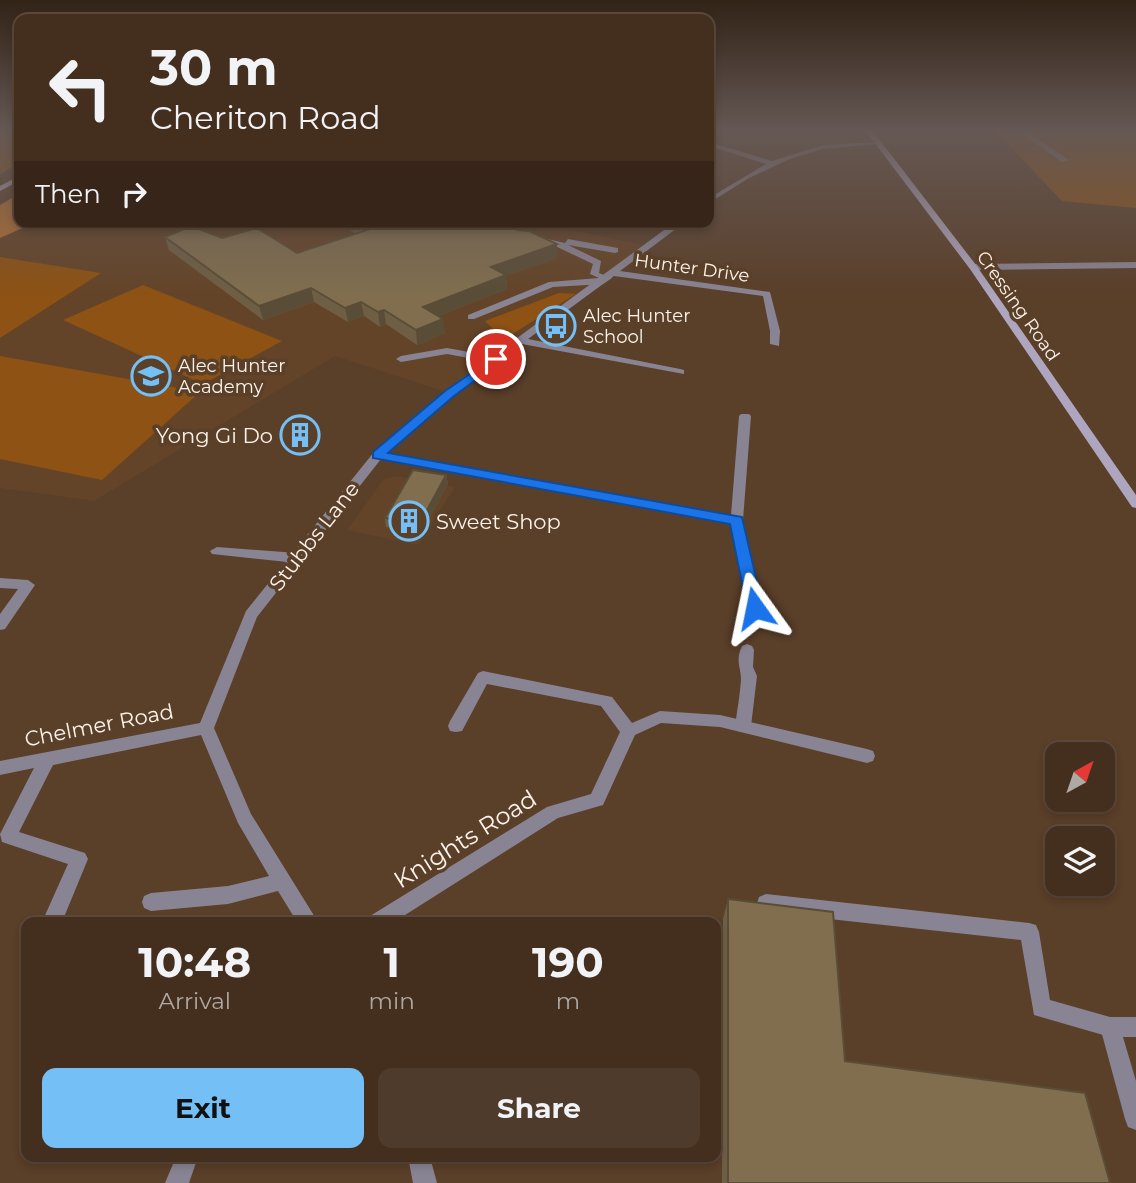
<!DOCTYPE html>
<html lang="en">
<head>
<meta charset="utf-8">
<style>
  :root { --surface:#442f1f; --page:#4e3b2c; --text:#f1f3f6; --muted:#afa9a4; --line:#5c4a3d; --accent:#74c0f6 }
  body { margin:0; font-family:Montserrat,sans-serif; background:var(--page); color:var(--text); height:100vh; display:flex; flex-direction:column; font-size:26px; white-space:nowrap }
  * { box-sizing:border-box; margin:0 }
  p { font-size:23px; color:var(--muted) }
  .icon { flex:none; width:38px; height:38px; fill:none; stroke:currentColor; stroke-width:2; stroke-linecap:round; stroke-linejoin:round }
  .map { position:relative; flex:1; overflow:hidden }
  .panel { position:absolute; left:21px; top:917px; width:700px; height:245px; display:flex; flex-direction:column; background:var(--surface); border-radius:14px; box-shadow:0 4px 10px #0003,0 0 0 2px var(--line) }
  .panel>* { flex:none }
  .banner { position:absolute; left:14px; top:14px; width:700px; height:214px; border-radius:14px; box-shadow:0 4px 10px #0003,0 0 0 2px var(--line); background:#442f1f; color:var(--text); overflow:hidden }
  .needle { width:46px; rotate:40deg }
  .fabs { position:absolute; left:1045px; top:742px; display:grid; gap:14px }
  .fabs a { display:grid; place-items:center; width:70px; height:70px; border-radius:14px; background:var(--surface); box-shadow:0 4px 10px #0003,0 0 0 2px var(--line); font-size:35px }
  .pin { position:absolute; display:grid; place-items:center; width:60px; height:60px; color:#fff; margin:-30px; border:4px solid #fff; border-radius:50%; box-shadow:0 2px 7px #0007 }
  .me { position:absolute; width:77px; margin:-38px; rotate:348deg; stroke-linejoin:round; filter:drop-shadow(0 0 5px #0008) }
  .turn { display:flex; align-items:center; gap:24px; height:147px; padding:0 21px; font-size:32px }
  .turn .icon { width:91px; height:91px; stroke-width:2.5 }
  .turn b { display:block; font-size:49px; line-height:60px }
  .then { display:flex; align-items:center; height:66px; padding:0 21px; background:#0003; gap:14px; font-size:26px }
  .eta { display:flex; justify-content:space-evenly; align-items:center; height:119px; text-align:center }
  .eta b { font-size:42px; font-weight:700; line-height:49px }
  .button { display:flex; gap:14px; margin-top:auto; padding:14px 21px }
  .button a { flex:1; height:80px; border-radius:14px; background:var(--accent); color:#111; font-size:28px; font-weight:700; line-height:80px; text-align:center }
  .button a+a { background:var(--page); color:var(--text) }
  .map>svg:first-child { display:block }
  .built { fill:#644428 }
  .green { fill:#8d5214 }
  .forest { fill:#b47031 }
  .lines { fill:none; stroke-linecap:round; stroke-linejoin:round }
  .lane { fill:#898493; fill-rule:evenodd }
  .street { fill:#898493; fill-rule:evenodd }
  .secondary { fill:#aea6be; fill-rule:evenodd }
  .wall { fill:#6e5f44 }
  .shaded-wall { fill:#5a4d37 }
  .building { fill:#806e4f; stroke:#5a4d37; stroke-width:2 }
  .route { fill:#1a73e8; stroke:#114b97; stroke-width:2 }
  .labels { text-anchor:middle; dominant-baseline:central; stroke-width:7; stroke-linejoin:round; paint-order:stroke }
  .far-street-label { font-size:18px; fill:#fdf3eb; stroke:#5a3f29 }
  .far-poi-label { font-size:18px; fill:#fdf3eb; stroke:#5a3f29; text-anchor:start }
  .poi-label { font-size:21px; fill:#fdf3eb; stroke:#5a3f29; text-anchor:end }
  .street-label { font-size:21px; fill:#fdf3eb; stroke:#5a3f29 }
  .near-street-label { font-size:24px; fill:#fdf3eb; stroke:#5a3f29 }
</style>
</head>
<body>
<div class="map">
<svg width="1136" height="1183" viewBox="0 0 1136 1183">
  <rect width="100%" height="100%" fill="#5a3f29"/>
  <path class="built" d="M 19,222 L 533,222 L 648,246 L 449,393 L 335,356 L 94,501 L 0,488 L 0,231 Z
    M 397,476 L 455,487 L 418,545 L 347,530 L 384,479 Z"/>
  <path class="green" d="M 0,130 L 19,130 L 19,163 L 0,174 Z
    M 994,130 L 1136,130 L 1136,208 L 1062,201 Z
    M 0,257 L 101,273 L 0,338 Z
    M 143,285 L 282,341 L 203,384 L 63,320 Z
    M 559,293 L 576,294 L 511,335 L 497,333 L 485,321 Z
    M 0,356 L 200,392 L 102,480 L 0,459 Z"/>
  <path class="forest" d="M 19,194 L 19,222 L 36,222 L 0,238 L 0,205 Z"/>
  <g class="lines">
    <path class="lane" d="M 1016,130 L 1024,130 L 1069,160 L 1062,162 Z
      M 525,234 L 565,243 L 568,239 L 618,248 L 618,252 L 615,253 L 568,245 L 601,261 L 599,273 L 612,278 L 603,284 L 553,287 L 474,319 L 468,319 L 468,315 L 549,282 L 599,278 L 590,274 L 593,264 L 551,244 L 522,239 L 522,235 Z
      M 447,348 L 496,357 L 501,360 L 496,363 L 447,354 L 401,362 L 396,359 L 401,356 Z
      M 217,547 L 297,553 L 304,558 L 297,563 L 212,554 L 210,551 Z
      M 747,644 L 752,646 L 754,650 L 753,667 L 757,676 L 751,726 L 749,731 L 743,732 L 737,731 L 735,726 C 737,711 740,695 741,680 C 741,667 735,661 742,646 Z
      M 766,894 L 1029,923 L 1036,925 L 1039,932 L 1050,1000 L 1110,1017 L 1117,1020 L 1120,1027 L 1117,1034 L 1110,1037 L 1034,1015 L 1021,940 L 766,912 L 759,909 L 757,903 L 759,897 Z"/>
    <path class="street" d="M 709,142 L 772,161 L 823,145 L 876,142 L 879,144 L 823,149 L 790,159 L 749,178 L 709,203 L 709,198 L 766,164 L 709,146 Z
      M 675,222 L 685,222 L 620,271 L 770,292 L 780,331 L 779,346 L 770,344 L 770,331 L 763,296 L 614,276 L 528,339 L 680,369 L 684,370 L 684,374 L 522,344 L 453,395 L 387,453 L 731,515 L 739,416 L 741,414 L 749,414 L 751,416 L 743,520 L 762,608 L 760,612 L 750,612 L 748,608 L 731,523 L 381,459 L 257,617 L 214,728 L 251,814 L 318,922 L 297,922 L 278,891 L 228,904 L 151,911 L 144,908 L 142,902 L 144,896 L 151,893 L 228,886 L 269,876 L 238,823 L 201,735 L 53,765 L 19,832 L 85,853 L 88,859 L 62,922 L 42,922 L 68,864 L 2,842 L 0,834 L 34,768 L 0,775 L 0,761 L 200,723 L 246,611 L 374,452 L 445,391 Z
      M 1136,262 L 1136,268 L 973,270 L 969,267 L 973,264 Z
      M 0,578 L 28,580 L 35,585 L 5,629 L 0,630 L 0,614 L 18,589 L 0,588 Z
      M 483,671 L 612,697 L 632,723 L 660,711 L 720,715 L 867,749 L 873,751 L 875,756 L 873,761 L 867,763 L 720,727 L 661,723 L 635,735 L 603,805 L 558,818 L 394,922 L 367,922 L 370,916 L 547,807 L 591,794 L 620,732 L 601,706 L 487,684 L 462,731 L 456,732 L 450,731 L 448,726 L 450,721 L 478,673 Z
      M 1110,1017 L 1136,1017 L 1136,1037 L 1123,1037 L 1136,1081 L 1136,1130 L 1128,1127 L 1125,1119 L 1100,1027 L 1103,1020 Z
      M 176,1157 L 198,1157 L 189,1183 L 165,1183 Z
      M 408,1157 L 430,1157 L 437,1183 L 413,1183 Z"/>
    <path class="secondary" d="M 865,130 L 872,130 L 976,265 L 1136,495 L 1136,508 L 1132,507 L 970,269 Z
      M 19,176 L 19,181 L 0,191 L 0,186 Z"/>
  </g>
  <path class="wall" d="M 336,222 L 512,222 L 517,230 L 557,258 L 506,276 L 507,289 L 438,316 L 445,333 L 417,345 L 386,324 L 380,327 L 364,316 L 348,322 L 314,302 L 263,320 L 169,250 L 165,237 L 222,238 L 297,253 L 356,234 Z
    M 446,475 L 448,484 L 422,532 L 386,527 L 385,518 Z
    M 728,899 L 845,1061 L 1110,1183 L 722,1183 L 723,919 Z"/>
  <path class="shaded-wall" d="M 557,244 L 557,258 L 506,276 L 507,289 L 425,321 L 423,307 L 491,267 Z
    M 311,288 L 314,302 L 263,320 L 259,306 Z
    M 361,302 L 364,316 L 348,322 L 345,308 Z
    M 384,310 L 386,324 L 380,327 L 378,312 Z
    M 443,319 L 445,333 L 417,345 L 416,330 Z
    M 446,475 L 448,484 L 422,532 L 420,523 Z"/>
  <path class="building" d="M 358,222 L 512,222 L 515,224 L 517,230 L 529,231 L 557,244 L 491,267 L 506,275 L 423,307 L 443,319 L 416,330 L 384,310 L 378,312 L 361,302 L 345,308 L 311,288 L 259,306 L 165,237 L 191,226 L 222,238 L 257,228 L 297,253 L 370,229 Z
    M 413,470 L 446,475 L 420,523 L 385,518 Z
    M 728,899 L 833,912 L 845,1061 L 1085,1093 L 1110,1183 L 728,1183 Z"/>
  <linearGradient id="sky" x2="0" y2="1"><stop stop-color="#322317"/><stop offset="0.44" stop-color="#655854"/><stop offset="1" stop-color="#655854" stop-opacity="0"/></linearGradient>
  <rect width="1136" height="296" fill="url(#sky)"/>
  <path class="route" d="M 496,356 L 500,357 L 500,362 L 454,396 L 388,453 L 742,517 L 763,608 L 761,613 L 755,614 L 747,608 L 730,524 L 373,458 L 373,452 L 445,391 Z"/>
  <defs>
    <g id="bus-ring" transform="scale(2.0125)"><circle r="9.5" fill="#5a3f29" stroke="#74c0f6" stroke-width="1.5"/><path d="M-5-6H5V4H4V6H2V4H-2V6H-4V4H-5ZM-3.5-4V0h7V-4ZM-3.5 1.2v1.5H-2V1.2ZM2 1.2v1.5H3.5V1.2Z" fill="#74c0f6"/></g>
    <g id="school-ring" transform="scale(2.0125)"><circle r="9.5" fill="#5a3f29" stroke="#74c0f6" stroke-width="1.5"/><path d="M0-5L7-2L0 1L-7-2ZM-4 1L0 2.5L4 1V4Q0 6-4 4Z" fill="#74c0f6"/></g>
    <g id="building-ring" transform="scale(2.0125)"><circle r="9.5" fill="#5a3f29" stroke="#74c0f6" stroke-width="1.5"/><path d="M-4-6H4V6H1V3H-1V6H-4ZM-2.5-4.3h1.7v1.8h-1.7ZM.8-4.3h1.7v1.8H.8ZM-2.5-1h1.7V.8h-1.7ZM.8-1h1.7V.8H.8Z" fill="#74c0f6"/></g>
  </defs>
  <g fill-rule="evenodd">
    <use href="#bus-ring" x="556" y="326"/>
    <use href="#school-ring" x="151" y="376"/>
    <use href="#building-ring" x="300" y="435"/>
    <use href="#building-ring" x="409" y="521"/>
  </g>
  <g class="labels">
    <g class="far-street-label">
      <text transform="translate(692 268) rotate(8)">Hunter Drive</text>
      <text transform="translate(1018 306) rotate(55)">Cressing Road</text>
    </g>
    <g class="far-poi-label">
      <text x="583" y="316">Alec Hunter<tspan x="583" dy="21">School</tspan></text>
      <text x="178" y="366">Alec Hunter<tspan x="178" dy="21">Academy</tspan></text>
    </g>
    <g class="poi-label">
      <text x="273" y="435">Yong Gi Do</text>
      <text x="436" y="521" text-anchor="start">Sweet Shop</text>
    </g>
    <g class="street-label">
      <text transform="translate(314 536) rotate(-52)">Stubbs Lane</text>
      <text transform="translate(99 725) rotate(-11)">Chelmer Road</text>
    </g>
    <g class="near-street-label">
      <text transform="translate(465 839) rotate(-32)">Knights Road</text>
    </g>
  </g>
</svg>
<div class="fabs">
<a><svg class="needle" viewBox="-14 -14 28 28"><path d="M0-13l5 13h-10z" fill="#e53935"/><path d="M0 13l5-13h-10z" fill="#afa9a4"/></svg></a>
<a><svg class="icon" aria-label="layers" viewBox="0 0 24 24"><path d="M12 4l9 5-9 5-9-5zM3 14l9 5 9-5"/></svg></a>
</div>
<div class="pin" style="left:496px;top:359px;background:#d93025"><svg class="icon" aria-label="arrive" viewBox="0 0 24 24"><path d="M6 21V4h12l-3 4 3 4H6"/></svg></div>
<svg class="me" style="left:755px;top:608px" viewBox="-20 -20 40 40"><path d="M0-17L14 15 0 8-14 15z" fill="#1a73e8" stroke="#fff" stroke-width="4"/></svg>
<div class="banner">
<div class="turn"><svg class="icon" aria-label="left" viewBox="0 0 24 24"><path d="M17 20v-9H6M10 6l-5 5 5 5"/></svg><div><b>30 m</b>Cheriton Road</div></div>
<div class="then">Then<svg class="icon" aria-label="right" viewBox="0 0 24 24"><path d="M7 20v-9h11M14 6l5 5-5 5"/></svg></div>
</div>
<section class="panel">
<div class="eta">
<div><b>10:48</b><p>Arrival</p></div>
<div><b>1</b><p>min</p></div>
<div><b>190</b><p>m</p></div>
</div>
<div class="button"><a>Exit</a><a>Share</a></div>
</section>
</div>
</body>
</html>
